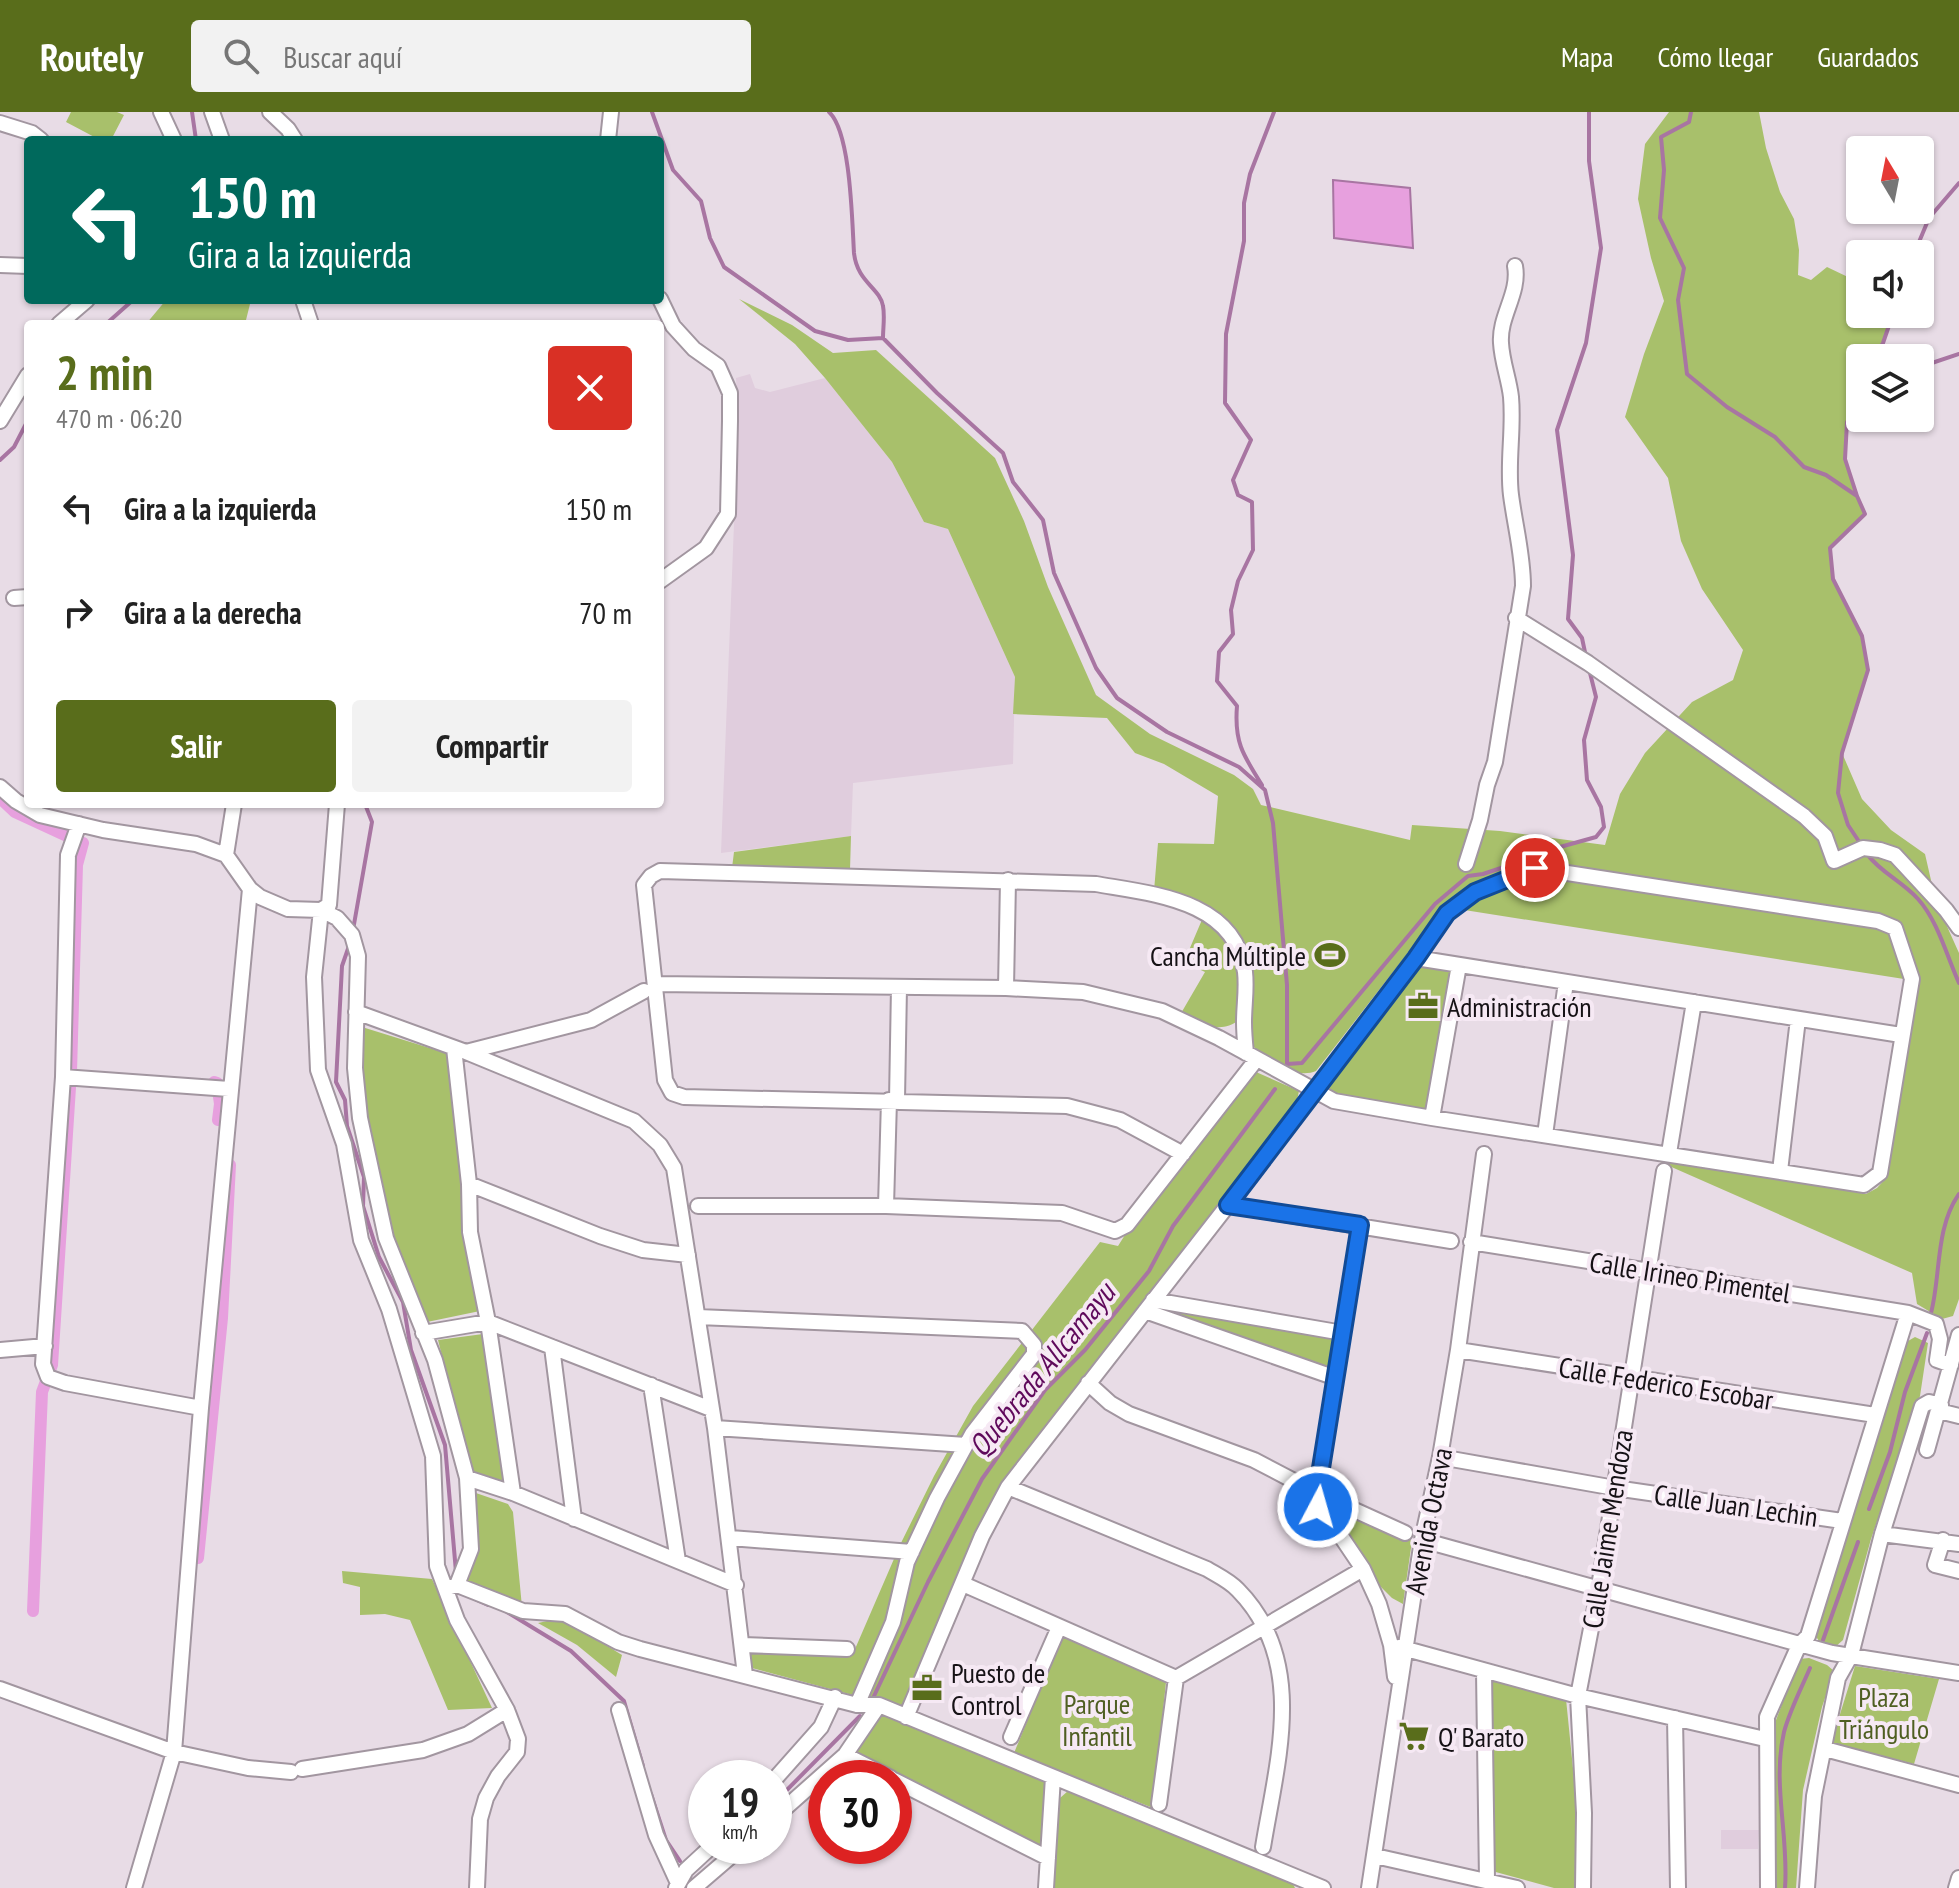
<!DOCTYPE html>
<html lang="es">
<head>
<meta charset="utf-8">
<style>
  :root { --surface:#fff; --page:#f2f2f2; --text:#222; --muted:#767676; --accent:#596d1b }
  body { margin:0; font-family:"PT Sans Narrow",sans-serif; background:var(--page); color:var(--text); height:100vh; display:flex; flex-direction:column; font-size:30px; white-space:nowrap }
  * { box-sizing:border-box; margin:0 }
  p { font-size:26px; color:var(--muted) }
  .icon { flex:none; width:44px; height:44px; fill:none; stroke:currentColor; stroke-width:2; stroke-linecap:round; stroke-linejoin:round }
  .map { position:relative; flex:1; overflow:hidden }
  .details { position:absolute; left:24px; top:208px; width:640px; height:488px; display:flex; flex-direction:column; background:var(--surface); border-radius:8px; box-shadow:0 2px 6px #0004 }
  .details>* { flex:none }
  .banner { position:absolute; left:24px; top:24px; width:640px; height:168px; border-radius:8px; box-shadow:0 2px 6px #0004; background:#00695c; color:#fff; overflow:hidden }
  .needle { width:52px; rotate:350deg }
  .fabs { position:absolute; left:1846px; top:24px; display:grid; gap:16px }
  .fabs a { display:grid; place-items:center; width:88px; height:88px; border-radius:8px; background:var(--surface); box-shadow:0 2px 6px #0004; font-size:40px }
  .speed { position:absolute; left:688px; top:1648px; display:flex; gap:16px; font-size:40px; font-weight:700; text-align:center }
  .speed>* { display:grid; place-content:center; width:104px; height:104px; border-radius:50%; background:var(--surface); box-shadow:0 2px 6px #0004; line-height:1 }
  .speed small { font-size:20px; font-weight:400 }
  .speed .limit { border:12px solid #d22; background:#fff; color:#111 }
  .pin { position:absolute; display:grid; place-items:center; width:68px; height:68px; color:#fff; margin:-34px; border:4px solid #fff; border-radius:50%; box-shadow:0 2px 8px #0007 }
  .me { position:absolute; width:88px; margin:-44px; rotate:6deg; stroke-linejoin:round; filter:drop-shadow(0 0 6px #0008) }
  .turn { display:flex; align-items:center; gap:28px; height:168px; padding:0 32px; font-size:36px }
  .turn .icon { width:104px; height:104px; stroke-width:2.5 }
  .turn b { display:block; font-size:56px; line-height:68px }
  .round { display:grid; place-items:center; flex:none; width:84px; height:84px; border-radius:8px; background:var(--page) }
  .headline { display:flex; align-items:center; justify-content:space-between; height:136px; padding:0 32px }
  h1 { font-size:48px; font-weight:800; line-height:60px; color:var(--accent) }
  .action { display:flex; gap:16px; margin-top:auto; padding:16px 32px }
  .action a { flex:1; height:92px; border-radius:8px; background:var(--accent); color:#fff; font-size:32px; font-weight:800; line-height:92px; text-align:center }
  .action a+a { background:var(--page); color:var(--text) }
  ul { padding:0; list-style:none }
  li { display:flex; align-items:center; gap:24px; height:104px; padding:0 32px }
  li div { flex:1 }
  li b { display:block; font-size:30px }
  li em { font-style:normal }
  header { display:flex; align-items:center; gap:48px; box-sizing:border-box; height:112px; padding:0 40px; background:var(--accent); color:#fff }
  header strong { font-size:38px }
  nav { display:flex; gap:44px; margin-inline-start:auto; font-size:28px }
  .search { width:560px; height:72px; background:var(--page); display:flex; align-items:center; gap:20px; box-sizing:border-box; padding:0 28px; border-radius:8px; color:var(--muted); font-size:30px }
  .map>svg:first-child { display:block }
  .built { fill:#e0cddd }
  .green { fill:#a8c06b }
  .water { fill:#e7a0de; stroke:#a875a2; stroke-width:2 }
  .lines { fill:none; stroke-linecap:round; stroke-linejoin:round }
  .stream { stroke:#a875a2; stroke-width:4 }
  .canal { stroke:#e7a0de; stroke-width:12 }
  .street-casing { stroke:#a296a0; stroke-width:18 }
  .street { stroke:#fff; stroke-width:14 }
  .route-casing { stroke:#114b97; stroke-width:20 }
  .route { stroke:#1a73e8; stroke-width:14 }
  .labels { text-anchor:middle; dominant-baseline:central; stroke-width:8; stroke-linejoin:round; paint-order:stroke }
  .poi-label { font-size:28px; fill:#161216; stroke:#f6e9f4; text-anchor:start }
  .street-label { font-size:28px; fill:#161216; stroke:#f6e9f4 }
  .park-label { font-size:28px; fill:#4f5f22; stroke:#f6e9f4 }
  .water-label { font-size:30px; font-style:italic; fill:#5f095b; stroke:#f6e9f4 }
</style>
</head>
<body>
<header>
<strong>Routely</strong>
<div class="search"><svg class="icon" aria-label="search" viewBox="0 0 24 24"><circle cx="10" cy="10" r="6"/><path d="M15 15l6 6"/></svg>Buscar aquí</div>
<nav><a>Mapa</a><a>Cómo llegar</a><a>Guardados</a></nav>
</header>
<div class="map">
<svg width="1959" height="1776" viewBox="0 0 1959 1776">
  <rect width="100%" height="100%" fill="#e8dce6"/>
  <path class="built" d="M 750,262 L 755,276 L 770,280 L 825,266 L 892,350 L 924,410 L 948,417 L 1015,565 L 1013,652 L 853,671 L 851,724 L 721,741 L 738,311 L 736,266 Z
    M 1721,1718 L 1759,1718 L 1758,1737 L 1721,1737 Z"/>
  <path class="green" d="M 71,0 L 117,0 L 124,3 L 111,28 L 100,28 L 66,10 Z
    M 1669,0 L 1759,0 L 1766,36 L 1780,80 L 1794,107 L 1799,138 L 1798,163 L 1811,168 L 1827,155 L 1850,166 L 1860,176 L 1860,202 L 1884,202 L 1890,208 L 1883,231 L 1874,246 L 1860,246 L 1860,306 L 1862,306 L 1847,310 L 1845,347 L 1865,402 L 1831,436 L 1833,467 L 1862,524 L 1868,558 L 1842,641 L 1862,687 L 1891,718 L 1925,742 L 1936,790 L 1959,841 L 1959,1187 L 1953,1204 L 1942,1207 L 1917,1192 L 1912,1161 L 1651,1046 L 1866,1082 L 1877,1076 L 1887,1065 L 1917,862 L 1896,808 L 1552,753 L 1442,797 L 1316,959 C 1300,966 1275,955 1261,944 C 1254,938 1252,930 1249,921 L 1240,828 L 1154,779 L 1158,731 L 1214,732 L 1218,684 L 1164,652 L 1135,641 L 1107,606 L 1013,602 L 1015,565 L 948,417 L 924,410 L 892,350 L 825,266 L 795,232 L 739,187 L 792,213 L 833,241 L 876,238 L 995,346 L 1024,409 L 1048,475 L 1096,583 L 1150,622 L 1234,663 L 1253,677 L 1261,693 L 1410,728 L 1412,713 L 1500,719 L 1605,733 L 1620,682 L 1645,641 L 1692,590 L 1733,568 L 1743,538 L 1702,477 L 1681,429 L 1668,366 L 1625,305 L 1644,242 L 1664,189 L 1651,146 L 1638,87 L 1645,32 Z
    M 166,188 L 251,188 L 245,212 L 146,212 Z
    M 851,724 L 850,758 L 732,756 L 734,740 Z
    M 1531,763 L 1880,816 L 1890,821 L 1903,856 L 1904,867 L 1458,797 L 1479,782 Z
    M 1204,803 L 1216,812 L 1238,844 L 1239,908 C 1220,923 1201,911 1180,903 L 1205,860 L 1184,850 Z
    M 1426,853 L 1448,857 L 1452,861 L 1431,998 L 1333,982 L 1329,976 L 1330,968 L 1414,856 Z
    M 362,915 L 449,942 L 480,1199 L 427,1210 L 389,1123 L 367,1022 L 358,955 Z
    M 1256,960 L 1299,979 L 1295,998 L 1007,1365 L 978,1416 L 901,1596 L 752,1556 L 750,1540 L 852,1544 L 900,1433 L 934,1364 L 973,1294 L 1100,1130 L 1118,1134 L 1130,1115 Z
    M 1157,1195 L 1338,1224 L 1331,1264 Z
    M 483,1222 L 504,1369 L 471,1360 L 438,1228 Z
    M 1915,1225 L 1928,1231 L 1920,1284 L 1871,1427 L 1843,1528 L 1834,1536 L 1819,1529 L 1815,1523 L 1893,1269 L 1908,1229 Z
    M 473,1380 L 508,1392 L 513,1400 L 522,1495 L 463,1468 L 479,1433 Z
    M 1323,1389 L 1412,1429 L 1403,1492 L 1392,1486 L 1377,1471 L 1367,1451 L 1329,1401 Z
    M 342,1459 L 432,1467 L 492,1596 L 448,1598 L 410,1508 L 385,1502 L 360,1503 L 360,1475 L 343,1471 Z
    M 552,1508 L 570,1511 L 622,1543 L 616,1565 L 577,1533 L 538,1511 Z
    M 1066,1525 L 1159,1564 L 1166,1570 L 1153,1696 L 1014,1641 L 1060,1529 Z
    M 1809,1546 L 1827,1553 L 1834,1559 L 1822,1595 L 1803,1678 L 1796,1776 L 1775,1776 L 1773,1616 L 1799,1547 Z
    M 1855,1554 L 1939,1567 L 1914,1652 L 1831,1631 Z
    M 1489,1566 L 1566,1587 L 1577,1696 L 1577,1776 L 1554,1776 L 1492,1759 Z
    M 879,1600 L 1047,1671 L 1042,1737 L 855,1640 Z
    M 1068,1679 L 1293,1772 L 1295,1776 L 1054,1776 L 1060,1686 Z"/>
  <path class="water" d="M 1333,68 L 1410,76 L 1413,136 L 1334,126 Z"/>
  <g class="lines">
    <path class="stream" d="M 192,0 L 196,28
      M 652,0 L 673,58 L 701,89 L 710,126 L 724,155 L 815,219 L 848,228 L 883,226 L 937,281 L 1003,341 L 1013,370 L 1043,408 L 1054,461 L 1096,556 L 1117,586 L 1167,620 L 1239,655 L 1265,678 L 1273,711 L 1287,873 L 1287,952 L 1302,951 L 1435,792 L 1468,764 L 1483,762 L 1525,748
      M 829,0 C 851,20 852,110 854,141 C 857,170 880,176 883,194 C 885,204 883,216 883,226
      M 1691,0 L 1689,10 L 1661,25 L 1664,58 L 1660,106 L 1684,156 L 1678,188 L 1687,262 L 1727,295 L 1775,325 L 1804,355 L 1826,363 L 1857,384 L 1865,402 L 1830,436 L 1833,467 L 1862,524 L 1868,558 L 1842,641 L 1838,681 L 1848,713 L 1862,734
      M 1914,142 L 1929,106 L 1959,71
      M 106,212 L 133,188
      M 1874,246 L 1883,231 L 1893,202
      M 1920,255 L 1959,242
      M 0,348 L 14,335 L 28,308
      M 1857,384 L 1845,347 L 1847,310 L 1862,306
      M 1586,545 L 1582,526 L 1568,507 L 1573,443 L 1557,318 L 1586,231 L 1601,136 L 1589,49 L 1589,0
      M 1262,673 C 1243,643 1234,630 1237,594 L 1217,569 L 1219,540 L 1233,522 L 1231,498 L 1238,469 L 1253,438 L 1252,390 L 1238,383 L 1233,368 L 1251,328 L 1225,291 L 1226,222 L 1244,129 L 1244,91 L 1250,62 L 1274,0
      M 1542,740 L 1596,725 L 1604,715 L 1601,695 L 1587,668 L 1584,628 L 1596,585 L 1589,557
      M 1867,742 C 1880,760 1903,770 1918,787 C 1938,809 1947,845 1959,871
      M 353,818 L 372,710 L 365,692
      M 350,831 L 342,854 L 336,970 L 345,988 L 347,1014 L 364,1065 L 363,1094 L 379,1145 L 403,1190 L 411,1238 L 445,1333 L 456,1460
      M 1931,1201 C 1941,1163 1935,1116 1959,1082
      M 1869,1397 L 1890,1340 L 1905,1280 L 1927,1221
      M 460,1480 L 488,1493
      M 507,1500 L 571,1539 L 624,1589 L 643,1654
      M 1823,1528 L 1858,1430
      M 874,1584 L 928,1470 L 982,1367 L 1045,1278 L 1085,1238 L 1149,1159 L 1173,1114 L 1275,977
      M 651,1682 L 666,1728 L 680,1749
      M 774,1691 L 860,1604
      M 721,1744 L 731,1734
      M 1785,1776 C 1789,1724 1772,1672 1784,1620 C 1790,1598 1801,1577 1810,1556"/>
    <path class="canal" d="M 0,686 L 15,700 L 67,724
      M 214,970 L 217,971 L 220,992 L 218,1008
      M 198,1446 L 222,1206 L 230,1053
      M 33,1499 L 42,1280 L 52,1253 L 71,960 L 77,753 L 83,731 L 80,730"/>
    <g class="street-casing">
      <path id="street" d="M 161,0 L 174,28
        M 212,0 L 222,28
        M 270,0 L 288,17 L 295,28
        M 0,11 L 32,21 L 41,28
        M 608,28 L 611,0
        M 0,153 L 28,154
        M 660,187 L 673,214 L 694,237 L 718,254 L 730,281 L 730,309 L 728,402 L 706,436 L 660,469
        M 303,188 L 311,212
        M 59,212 L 87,188
        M 0,309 L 28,263
        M 14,486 L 28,485
        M 1516,506 L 1588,551 L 1804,704 L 1825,724 L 1834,749 L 1863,736 L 1880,738 L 1895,743 L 1946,798 L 1959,816
        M 0,675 L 16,689 L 40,703 L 103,718 L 196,732 L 226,743 L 250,777 L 260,785 L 288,797 L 321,798 L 337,806 L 352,823 L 358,844 L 355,956 L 360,1006 L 386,1126 L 435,1248 L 467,1366 L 471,1437 L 457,1473 L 447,1476
        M 337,692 L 329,793 L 321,798 L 314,865 L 318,958 L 344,1032 L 361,1128 L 389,1197 L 433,1344 L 437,1454 L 457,1508 L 507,1598 L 518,1627 L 517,1640 L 498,1664 L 486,1686 L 480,1707 L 477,1776
        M 79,712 L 68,743 L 63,965 L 43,1252 L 48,1265 L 65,1271 L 201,1296
        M 226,743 L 234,692
        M 1466,752 L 1480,708 L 1487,673 L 1495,650 L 1523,474 C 1523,443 1515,414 1511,383 C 1507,351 1514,318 1511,285 C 1509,267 1502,250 1501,231 C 1499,204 1520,181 1515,154
        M 1416,846 L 1901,923
        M 655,872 L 1006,876 L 1083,880 L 1162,899 L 1219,926 L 1334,989 L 1432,1006 L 1864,1073 L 1880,1061 L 1912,867 L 1895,816 L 1878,809 L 1535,756 L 1475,780 L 1447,801 L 1416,846 L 1228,1093 L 1008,1375 L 982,1424 L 906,1605
        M 1006,876 L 1008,768
        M 356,900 L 466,940 L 634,1009 L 660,1033 L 674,1056 L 715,1316 L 745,1563
        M 454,936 L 469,1072 L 470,1120 L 488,1210 L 513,1381
        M 466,940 L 591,908 L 644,879
        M 63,965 L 229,977
        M 897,988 L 899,875
        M 1432,1006 L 1459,853
        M 1545,1023 L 1566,870
        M 1669,1041 L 1694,890
        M 1183,1042 L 1120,1008 L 1067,994 L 684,985 L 672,981 L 665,968 L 644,773 L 651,764 L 660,759 L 1096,772 C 1153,782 1235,788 1245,860 C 1247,877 1244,893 1244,910 C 1244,920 1245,931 1246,941
        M 1780,1059 L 1798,907
        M 469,1072 L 600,1124 L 643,1138 L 688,1143
        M 1228,1093 L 1451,1129
        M 698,1094 L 886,1094 L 1062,1101 L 1115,1119 L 1127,1113 L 1256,948
        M 886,1094 L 889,988
        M 1360,1113 L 1317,1381 L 1318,1395 L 1336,1417 L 1363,1457 L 1379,1492 L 1391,1533 L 1395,1565
        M 1471,1130 L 1908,1201 L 1936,1212 L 1940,1227 L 1937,1248 L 1951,1253
        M 1153,1188 L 1343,1221
        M 1145,1199 L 1336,1266
        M 698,1205 L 1022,1219 L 1034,1233 L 1034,1242 L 972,1322 L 937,1386 L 907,1450 L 893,1510 L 857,1593
        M 423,1221 L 488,1210 L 711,1297
        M 552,1235 L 574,1407
        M 0,1238 L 45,1234
        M 1458,1238 L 1875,1303
        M 1088,1271 L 1110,1291 L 1129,1302 L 1254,1348 L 1317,1381 L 1405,1421
        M 651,1273 L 678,1449
        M 1939,1299 L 1959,1304
        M 715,1316 L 966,1333
        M 1927,1338 L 1959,1223
        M 1440,1345 L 1615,1376 L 1842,1409
        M 467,1366 L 513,1381 L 736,1473
        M 1008,1375 L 1207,1457 C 1217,1463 1230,1469 1238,1478 C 1308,1549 1277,1649 1263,1735
        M 1882,1422 L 1959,1432
        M 730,1426 L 912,1440
        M 1422,1428 L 1832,1541 L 1959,1561
        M 1943,1428 L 1935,1453 L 1959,1459
        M 963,1472 L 1176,1566 L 1159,1692
        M 457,1473 L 523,1499 L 565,1502 L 618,1530 L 640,1537 L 857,1593 L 879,1593 L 1323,1776
        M 743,1533 L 847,1537
        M 1399,1535 L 1578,1584 L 1765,1627
        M 1484,1560 L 1487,1768
        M 1176,1566 L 1363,1457
        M 0,1577 L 174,1640 L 248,1656 L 291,1660
        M 619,1598 L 656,1723 L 678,1771
        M 1675,1606 L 1678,1776
        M 1011,1625 L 1059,1515
        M 1825,1637 L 1959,1673
        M 845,1643 L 891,1666
        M 302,1657 L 423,1638 L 468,1622 L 507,1598
        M 774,1668 L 821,1615 L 835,1585
        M 894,1668 L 1048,1746
        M 774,1706 L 845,1643 L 879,1593
        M 1375,1744 L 1517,1776
        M 134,1776 L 174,1640 L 201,1296 L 250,777
        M 676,1776 L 686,1758 L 712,1734
        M 694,1776 L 743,1734
        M 1046,1776 L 1053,1665
        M 1369,1776 L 1422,1428 L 1440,1345 L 1458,1238 L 1484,1042
        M 1583,1776 L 1584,1701 L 1578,1584 L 1599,1475 L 1664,1059
        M 1768,1776 L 1767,1605 L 1799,1533 L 1808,1524 L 1908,1201
        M 1807,1776 L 1814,1684 L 1838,1566 L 1851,1543 L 1882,1422 L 1922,1294 L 1929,1290 L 1941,1293
        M 1956,1776 L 1959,1766"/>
    </g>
    <use href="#street" class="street"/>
  </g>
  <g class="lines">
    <g class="route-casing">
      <path id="route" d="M 1318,1395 L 1317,1381 L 1360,1113 L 1228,1093 L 1416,846 L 1447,801 L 1475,780 L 1535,756"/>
    </g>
    <use href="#route" class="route"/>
  </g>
  <defs>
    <g id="stadium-bare" transform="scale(2.4)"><path d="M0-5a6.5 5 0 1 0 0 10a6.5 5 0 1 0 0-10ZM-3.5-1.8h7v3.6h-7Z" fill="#596d1b" stroke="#f6e9f4" stroke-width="2.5" paint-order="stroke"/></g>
    <g id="office-bare" transform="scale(2.4)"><path d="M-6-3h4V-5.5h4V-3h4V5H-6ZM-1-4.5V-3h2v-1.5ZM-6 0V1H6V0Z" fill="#596d1b" stroke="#f6e9f4" stroke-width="2.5" paint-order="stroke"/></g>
    <g id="supermarket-bare" transform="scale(2.4)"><path d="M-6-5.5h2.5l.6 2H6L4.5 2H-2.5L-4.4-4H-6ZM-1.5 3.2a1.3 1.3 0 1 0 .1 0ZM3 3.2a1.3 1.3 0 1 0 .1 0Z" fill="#596d1b" stroke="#f6e9f4" stroke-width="2.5" paint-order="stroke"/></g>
  </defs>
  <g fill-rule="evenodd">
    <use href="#stadium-bare" x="1330" y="843"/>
    <use href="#office-bare" x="1423" y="894"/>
    <use href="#office-bare" x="927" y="1576"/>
    <use href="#supermarket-bare" x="1414" y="1624"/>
  </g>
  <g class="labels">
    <g class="poi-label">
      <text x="1306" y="843" text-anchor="end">Cancha Múltiple</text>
      <text x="1447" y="894">Administración</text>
      <text x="951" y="1560">Puesto de<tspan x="951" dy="32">Control</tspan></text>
      <text x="1438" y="1624">Q' Barato</text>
    </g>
    <g class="street-label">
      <text transform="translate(1690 1165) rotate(9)">Calle Irineo Pimentel</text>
      <text transform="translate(1666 1271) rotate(9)">Calle Federico Escobar</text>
      <text transform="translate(1736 1393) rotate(8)">Calle Juan Lechin</text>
      <text transform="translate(1428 1409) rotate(-79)">Avenida Octava</text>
      <text transform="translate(1607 1417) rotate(-81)">Calle Jaime Mendoza</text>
    </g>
    <g class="park-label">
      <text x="1884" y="1584">Plaza<tspan x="1884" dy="32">Triángulo</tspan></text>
      <text x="1097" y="1591">Parque<tspan x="1097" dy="32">Infantil</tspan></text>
    </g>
    <g class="water-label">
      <text transform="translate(1041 1257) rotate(-51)">Quebrada Allcamayu</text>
    </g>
  </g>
</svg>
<div class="fabs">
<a><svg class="needle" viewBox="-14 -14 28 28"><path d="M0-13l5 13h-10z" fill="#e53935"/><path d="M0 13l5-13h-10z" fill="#767676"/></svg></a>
<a><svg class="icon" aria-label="sound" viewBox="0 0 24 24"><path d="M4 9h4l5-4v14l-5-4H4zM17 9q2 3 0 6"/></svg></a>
<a><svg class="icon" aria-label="layers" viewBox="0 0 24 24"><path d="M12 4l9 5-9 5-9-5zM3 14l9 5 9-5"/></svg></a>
</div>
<div class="speed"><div>19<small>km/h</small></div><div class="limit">30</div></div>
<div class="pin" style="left:1535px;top:756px;background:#d93025"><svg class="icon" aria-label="arrive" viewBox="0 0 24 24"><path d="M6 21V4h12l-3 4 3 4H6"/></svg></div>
<svg class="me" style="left:1318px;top:1395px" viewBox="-20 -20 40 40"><circle r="17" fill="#1a73e8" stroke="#fff" stroke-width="3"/><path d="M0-11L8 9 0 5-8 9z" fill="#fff"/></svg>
<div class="banner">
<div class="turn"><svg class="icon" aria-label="left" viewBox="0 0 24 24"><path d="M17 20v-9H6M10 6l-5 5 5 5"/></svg><div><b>150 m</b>Gira a la izquierda</div></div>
</div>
<section class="details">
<div class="headline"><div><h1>2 min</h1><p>470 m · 06:20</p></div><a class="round" style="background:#d93025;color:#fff"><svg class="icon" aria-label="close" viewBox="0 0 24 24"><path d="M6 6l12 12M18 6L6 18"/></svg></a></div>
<ul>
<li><svg class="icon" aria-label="left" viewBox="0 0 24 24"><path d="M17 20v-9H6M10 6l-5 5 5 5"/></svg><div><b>Gira a la izquierda</b></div><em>150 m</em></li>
<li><svg class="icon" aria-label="right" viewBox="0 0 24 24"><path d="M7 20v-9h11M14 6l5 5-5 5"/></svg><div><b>Gira a la derecha</b></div><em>70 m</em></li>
</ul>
<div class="action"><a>Salir</a><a>Compartir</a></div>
</section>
</div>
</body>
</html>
